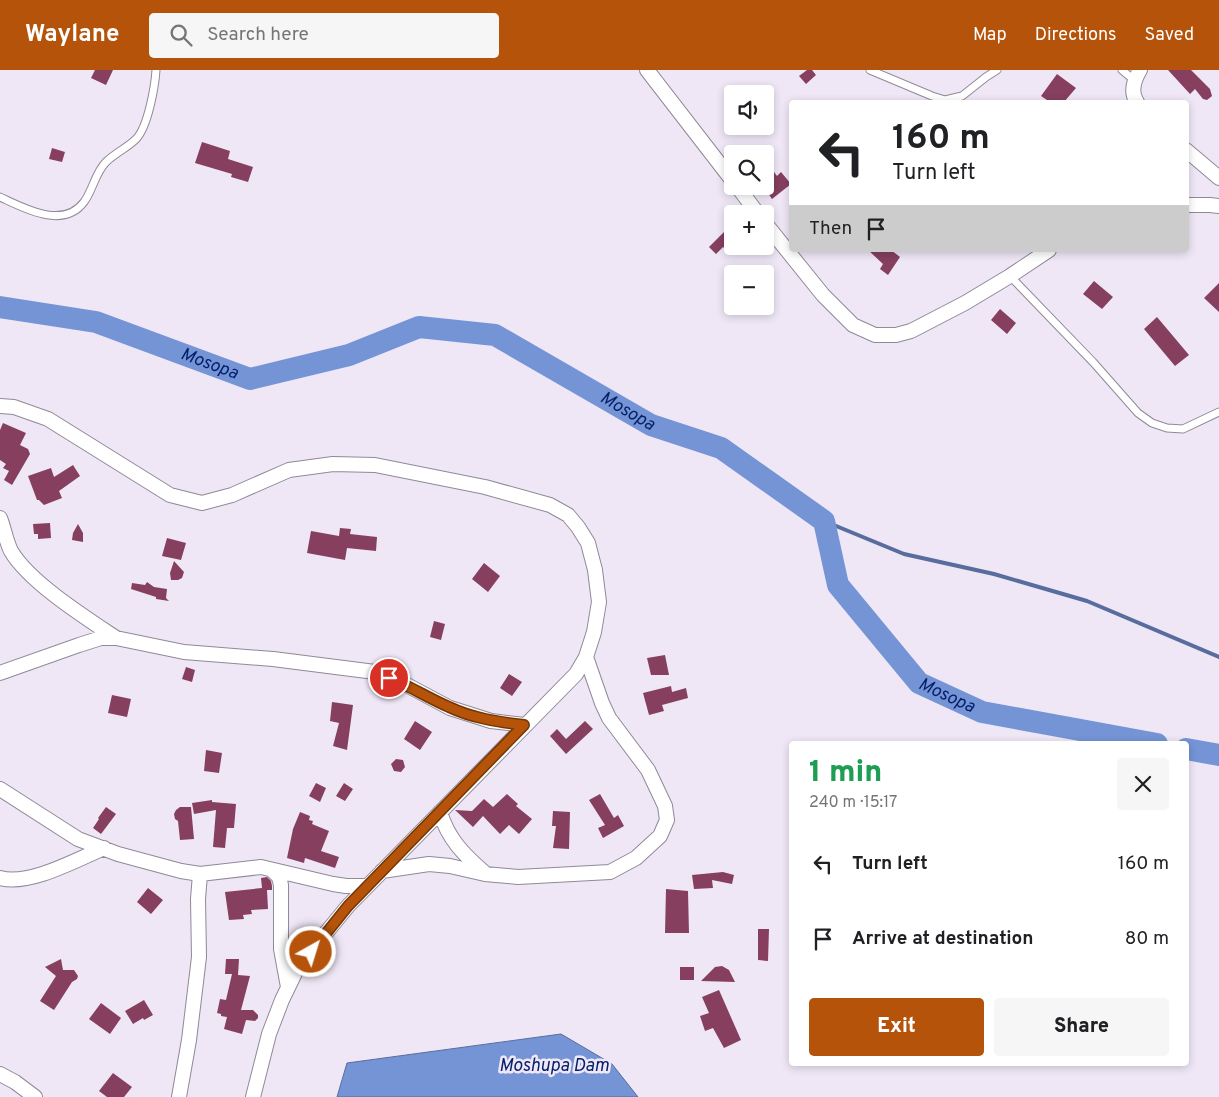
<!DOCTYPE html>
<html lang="en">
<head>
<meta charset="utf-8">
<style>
  :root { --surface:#fff; --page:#f6f6f6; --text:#202124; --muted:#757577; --accent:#b45309 }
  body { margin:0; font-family:Overpass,sans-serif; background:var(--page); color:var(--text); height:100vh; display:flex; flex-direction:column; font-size:19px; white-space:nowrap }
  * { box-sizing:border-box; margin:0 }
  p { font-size:16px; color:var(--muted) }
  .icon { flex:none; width:28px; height:28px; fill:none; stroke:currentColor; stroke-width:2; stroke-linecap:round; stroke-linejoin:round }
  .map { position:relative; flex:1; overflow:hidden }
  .side { position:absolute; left:789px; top:671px; width:400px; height:325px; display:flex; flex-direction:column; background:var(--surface); border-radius:5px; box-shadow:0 2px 8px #0003 }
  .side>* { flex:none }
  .top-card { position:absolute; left:789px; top:30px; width:400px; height:152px; border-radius:5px; box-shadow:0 2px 8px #0003; background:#fff; color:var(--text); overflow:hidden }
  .controls { position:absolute; left:724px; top:15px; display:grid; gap:10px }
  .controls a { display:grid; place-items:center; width:50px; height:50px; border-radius:5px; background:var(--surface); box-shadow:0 2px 8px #0003; font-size:25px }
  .pin { position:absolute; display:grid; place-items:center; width:42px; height:42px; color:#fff; margin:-21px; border:2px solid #fff; border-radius:50%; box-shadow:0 1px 5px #0007 }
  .me { position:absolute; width:55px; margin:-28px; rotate:39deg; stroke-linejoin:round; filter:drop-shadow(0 0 4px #0008) }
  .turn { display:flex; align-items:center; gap:18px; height:105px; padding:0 20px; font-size:22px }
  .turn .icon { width:65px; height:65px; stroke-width:2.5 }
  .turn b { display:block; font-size:35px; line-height:42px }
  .then { display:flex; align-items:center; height:48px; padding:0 20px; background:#0003; gap:10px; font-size:19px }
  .round { display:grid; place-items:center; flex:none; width:52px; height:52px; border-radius:5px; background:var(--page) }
  .headline { display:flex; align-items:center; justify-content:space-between; height:85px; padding:0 20px }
  h1 { font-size:30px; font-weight:800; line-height:38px; color:#1e9e55 }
  .cta { display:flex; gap:10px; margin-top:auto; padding:10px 20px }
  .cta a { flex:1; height:58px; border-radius:5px; background:var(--accent); color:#fff; font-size:20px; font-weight:800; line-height:58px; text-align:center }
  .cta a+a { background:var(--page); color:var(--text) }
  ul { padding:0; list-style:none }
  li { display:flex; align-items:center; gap:15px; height:75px; padding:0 20px }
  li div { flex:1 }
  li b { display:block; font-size:19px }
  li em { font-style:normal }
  header { display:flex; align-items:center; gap:30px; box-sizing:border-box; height:70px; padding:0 25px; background:var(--accent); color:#fff }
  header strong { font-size:24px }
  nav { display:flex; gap:28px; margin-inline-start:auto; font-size:18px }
  .search { width:350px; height:45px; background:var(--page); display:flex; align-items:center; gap:12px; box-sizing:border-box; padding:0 18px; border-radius:5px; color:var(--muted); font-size:19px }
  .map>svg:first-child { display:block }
  .water { fill:#7494d6; stroke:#586d9d }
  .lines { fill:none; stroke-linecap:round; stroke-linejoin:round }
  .stream { stroke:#586d9d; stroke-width:4 }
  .river { stroke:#7494d6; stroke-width:22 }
  .building { fill:#863f5f }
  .service-casing { stroke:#908996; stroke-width:9 }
  .minor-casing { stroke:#908996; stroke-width:16 }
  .service { stroke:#fff; stroke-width:7 }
  .minor { stroke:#fff; stroke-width:14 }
  .route-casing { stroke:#753606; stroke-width:12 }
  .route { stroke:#b45309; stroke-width:9 }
  .labels { text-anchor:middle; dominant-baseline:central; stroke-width:5; stroke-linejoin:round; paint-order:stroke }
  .water-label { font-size:18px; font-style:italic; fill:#05206b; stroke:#efe7f6 }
</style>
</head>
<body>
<header>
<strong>Waylane</strong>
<div class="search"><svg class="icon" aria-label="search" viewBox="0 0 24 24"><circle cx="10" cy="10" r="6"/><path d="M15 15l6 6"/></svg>Search here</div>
<nav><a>Map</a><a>Directions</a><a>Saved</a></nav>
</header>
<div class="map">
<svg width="1219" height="1027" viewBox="0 0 1219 1027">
  <rect width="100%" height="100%" fill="#efe7f6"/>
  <path class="water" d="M 561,964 L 612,994 L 638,1027 L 337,1027 L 347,993 Z"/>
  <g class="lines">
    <path class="stream" d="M 824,451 L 904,484 L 994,504 L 1087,531 L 1219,587"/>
    <g class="river">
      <path id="s1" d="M 0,237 L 96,252 L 250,309 L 349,285 L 419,257 L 495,265 L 651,355 L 721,378 L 824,451 L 838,515 L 919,613 L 982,642 L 1157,674"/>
      <path d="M 1186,679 L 1219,685"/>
    </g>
  </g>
  <path class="building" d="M 95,0 L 113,0 L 106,15 L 91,8 Z
    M 807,0 L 812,0 L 816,5 L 806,14 L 799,6 Z
    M 1168,0 L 1191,0 L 1210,19 L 1212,26 L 1207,30 L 1203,29 L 1195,19 L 1190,24 Z
    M 1057,4 L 1076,18 L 1064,32 L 1050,32 L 1041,26 Z
    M 202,72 L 230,81 L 228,89 L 253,97 L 248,112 L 231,107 L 232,104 L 195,93 Z
    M 52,78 L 65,82 L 62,92 L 49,89 Z
    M 765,90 L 777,106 L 781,102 L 791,114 L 772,129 L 765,119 Z
    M 726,160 L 732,166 L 732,185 L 723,177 L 716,184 L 709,177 Z
    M 868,180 L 891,180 L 900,187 L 888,205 L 880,199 L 883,194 Z
    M 1094,211 L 1113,227 L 1102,239 L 1083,224 Z
    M 1219,213 L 1219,242 L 1204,228 Z
    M 1000,239 L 1016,253 L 1007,264 L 991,250 Z
    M 1157,247 L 1189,285 L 1175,296 L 1144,259 Z
    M 3,353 L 26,363 L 20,375 L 28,379 L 30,384 L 12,415 L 4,410 L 9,401 L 3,398 L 6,394 L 0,390 L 0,360 Z
    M 73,395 L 80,406 L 59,421 L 62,428 L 44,435 L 39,430 L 37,430 L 28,406 L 51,398 L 54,407 Z
    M 50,453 L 51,468 L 38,469 L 38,464 L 34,464 L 33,454 Z
    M 78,454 L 83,463 L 83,472 L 72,470 L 73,463 Z
    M 340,458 L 351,459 L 350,464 L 377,467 L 376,481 L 347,478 L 345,490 L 307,483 L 311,461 L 339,466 Z
    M 167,468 L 186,473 L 181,490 L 162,486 Z
    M 174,491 L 184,502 L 182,508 L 178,510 L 171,510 L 170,503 Z
    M 484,493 L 500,506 L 488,522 L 472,509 Z
    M 147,512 L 154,517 L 167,519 L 166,528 L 169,531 L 156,529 L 156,527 L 131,519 L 132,513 L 145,515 Z
    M 434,551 L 445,554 L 441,570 L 430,567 Z
    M 665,585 L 669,605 L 651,605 L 647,588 Z
    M 186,597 L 195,600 L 192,612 L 182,609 Z
    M 509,604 L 522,612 L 512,626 L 500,618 Z
    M 671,616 L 672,622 L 686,618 L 688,628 L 662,635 L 664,641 L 649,645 L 643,623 Z
    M 112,625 L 131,629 L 127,647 L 108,643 Z
    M 332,632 L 353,635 L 347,680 L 333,676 L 339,653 L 330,651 Z
    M 415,651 L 432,662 L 420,680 L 404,669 Z
    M 585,651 L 593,659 L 566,684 L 550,666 L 557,659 L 566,669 Z
    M 206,680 L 222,683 L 219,703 L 204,701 Z
    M 396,689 L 403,690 L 405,697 L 401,702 L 394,701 L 391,694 Z
    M 316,713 L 326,718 L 320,732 L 309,726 Z
    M 344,713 L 353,719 L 345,731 L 336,726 Z
    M 507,724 L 518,734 L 516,736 L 532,749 L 519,764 L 509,755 L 500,764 L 483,746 L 473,757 L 455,740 L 472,741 L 484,729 L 493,737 Z
    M 600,724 L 614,748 L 618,745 L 624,756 L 603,768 L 598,758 L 605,755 L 589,730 Z
    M 212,730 L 212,732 L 236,734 L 234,758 L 227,758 L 225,778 L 213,777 L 216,740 L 194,744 L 192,733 Z
    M 106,737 L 116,744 L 101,764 L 93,758 L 99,749 L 98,748 Z
    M 180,737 L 191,737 L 194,769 L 180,770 L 178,751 L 175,749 L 174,744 L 176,740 Z
    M 553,741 L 570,742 L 569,779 L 553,778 L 556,756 L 552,756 Z
    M 300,742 L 310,746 L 309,750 L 313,751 L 312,754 L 329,761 L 321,781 L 339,787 L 335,798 L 305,788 L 304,793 L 287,788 L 293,759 Z
    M 723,802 L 734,805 L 732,814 L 712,810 L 713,818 L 694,819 L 692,805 Z
    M 267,807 L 271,811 L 272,816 L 272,820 L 267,820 L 268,839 L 251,840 L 252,844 L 243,845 L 244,849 L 229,850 L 225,822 L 262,818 L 261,808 Z
    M 148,818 L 163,830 L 151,844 L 137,832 Z
    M 666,819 L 688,821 L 689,863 L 665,863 Z
    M 758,859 L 769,859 L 768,891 L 758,890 Z
    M 61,889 L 63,900 L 74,900 L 78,906 L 77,909 L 72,912 L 54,940 L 40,931 L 56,906 L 45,897 Z
    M 226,889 L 239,889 L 238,905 L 250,906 L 241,940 L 253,940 L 258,945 L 258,948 L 255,951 L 246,950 L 242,964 L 224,959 L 227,947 L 221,946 L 221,944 L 217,943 L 220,929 L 226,930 L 232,904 L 225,904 Z
    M 722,896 L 729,900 L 735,912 L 701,911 L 715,897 Z
    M 680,897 L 694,897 L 694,910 L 680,910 Z
    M 719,920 L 741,970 L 724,978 L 713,958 L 705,961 L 700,946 L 709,943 L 702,927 Z
    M 144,930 L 153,945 L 144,950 L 143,948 L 133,954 L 125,941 Z
    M 101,933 L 121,948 L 110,964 L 89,949 Z
    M 113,1003 L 132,1017 L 124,1027 L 107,1027 L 99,1021 Z"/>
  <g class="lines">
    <g class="service-casing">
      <path id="service" d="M 870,0 L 932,26 L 945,30 L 962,26 L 986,7 L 997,0
        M 1122,0 L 1134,10
        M 0,127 C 24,138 63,160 84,132 C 93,120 95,103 106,92 C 115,83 127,78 136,69 C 148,57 155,16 156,0
        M 1010,206 L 1093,292 L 1138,343 L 1152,353 L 1167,358 L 1183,359 L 1219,342"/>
    </g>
    <g class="minor-casing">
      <path id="minor" d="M 647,0 L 732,110
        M 1137,32 C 1130,22 1134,10 1140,0
        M 1186,80 L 1219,108
        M 737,116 L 758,144
        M 1186,135 L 1210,135 L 1219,136
        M 765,153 L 823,225 L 853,255 L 875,265 L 896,265 L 911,261 L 965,233 L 1010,206 L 1049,180
        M 0,336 L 14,337 L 48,349 L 170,425 L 202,433 L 232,425 L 289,400 L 333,394 L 375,395 L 485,417 L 550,435 L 568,445 L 578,457 L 588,473 L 595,500 L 599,532 L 594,562 L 586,587 L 576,604 L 348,836 L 298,897 L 282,930 L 269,964 L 253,1027
        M 0,448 C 4,458 6,471 11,481 C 29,512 86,548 116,568
        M 0,603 L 79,575 L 101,568 L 116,568 L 184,582 L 273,589 L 375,602 L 403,613 L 450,638 L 491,651 L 524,655
        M 0,719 L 78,769 L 118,784 L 181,801 L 200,804 L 261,797 L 333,814 L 346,816 L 367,816
        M 440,742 C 448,769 464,785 485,803
        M 272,800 L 279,807 L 281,815 L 281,879 L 288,917
        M 382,801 L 429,794 L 450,796 L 485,804 L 518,807 L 610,802 L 636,788 L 660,766 L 667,750 L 665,736 L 648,700 L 609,648 L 602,633 L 586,587
        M 0,808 C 29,816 76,790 104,778
        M 0,1004 L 15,1012 L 35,1027
        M 179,1027 L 189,970 L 199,887 L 198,829 L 200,804"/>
    </g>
    <use href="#service" class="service"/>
    <use href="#minor" class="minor"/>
  </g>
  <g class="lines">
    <g class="route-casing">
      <path id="route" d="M 311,882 L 348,836 L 524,655 C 498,652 472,648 449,637 C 428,628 410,616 389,608"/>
    </g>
    <use href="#route" class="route"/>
  </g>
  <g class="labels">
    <g class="water-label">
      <text stroke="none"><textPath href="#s1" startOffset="218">Mosopa</textPath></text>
      <text stroke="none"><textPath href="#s1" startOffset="668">Mosopa</textPath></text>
      <text stroke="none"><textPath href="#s1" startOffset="1118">Mosopa</textPath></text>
      <text x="554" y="996">Moshupa Dam</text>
    </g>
  </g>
</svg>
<div class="controls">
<a><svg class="icon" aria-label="sound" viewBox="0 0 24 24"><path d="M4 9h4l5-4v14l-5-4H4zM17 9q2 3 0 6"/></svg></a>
<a><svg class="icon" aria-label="search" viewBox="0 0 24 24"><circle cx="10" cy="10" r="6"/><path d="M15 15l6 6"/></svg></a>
<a>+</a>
<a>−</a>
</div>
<div class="pin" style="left:389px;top:608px;background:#d93025"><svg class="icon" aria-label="arrive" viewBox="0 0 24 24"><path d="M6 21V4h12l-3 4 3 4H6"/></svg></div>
<svg class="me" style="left:311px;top:882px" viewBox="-20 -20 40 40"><circle r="17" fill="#b45309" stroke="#fff" stroke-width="3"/><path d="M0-11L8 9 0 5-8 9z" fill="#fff"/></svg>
<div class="top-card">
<div class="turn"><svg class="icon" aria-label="left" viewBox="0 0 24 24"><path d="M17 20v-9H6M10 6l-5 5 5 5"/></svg><div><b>160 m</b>Turn left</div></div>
<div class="then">Then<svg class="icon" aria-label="arrive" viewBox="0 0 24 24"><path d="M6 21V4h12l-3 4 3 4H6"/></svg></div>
</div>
<section class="side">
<div class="headline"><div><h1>1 min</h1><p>240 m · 15:17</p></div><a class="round"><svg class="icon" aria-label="close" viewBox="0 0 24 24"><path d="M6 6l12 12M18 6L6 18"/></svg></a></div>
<ul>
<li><svg class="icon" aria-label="left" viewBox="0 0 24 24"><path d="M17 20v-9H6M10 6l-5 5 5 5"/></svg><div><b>Turn left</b></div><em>160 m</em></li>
<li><svg class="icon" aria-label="arrive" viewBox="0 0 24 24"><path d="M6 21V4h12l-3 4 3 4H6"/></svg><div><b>Arrive at destination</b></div><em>80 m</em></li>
</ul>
<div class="cta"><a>Exit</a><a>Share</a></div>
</section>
</div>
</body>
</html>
